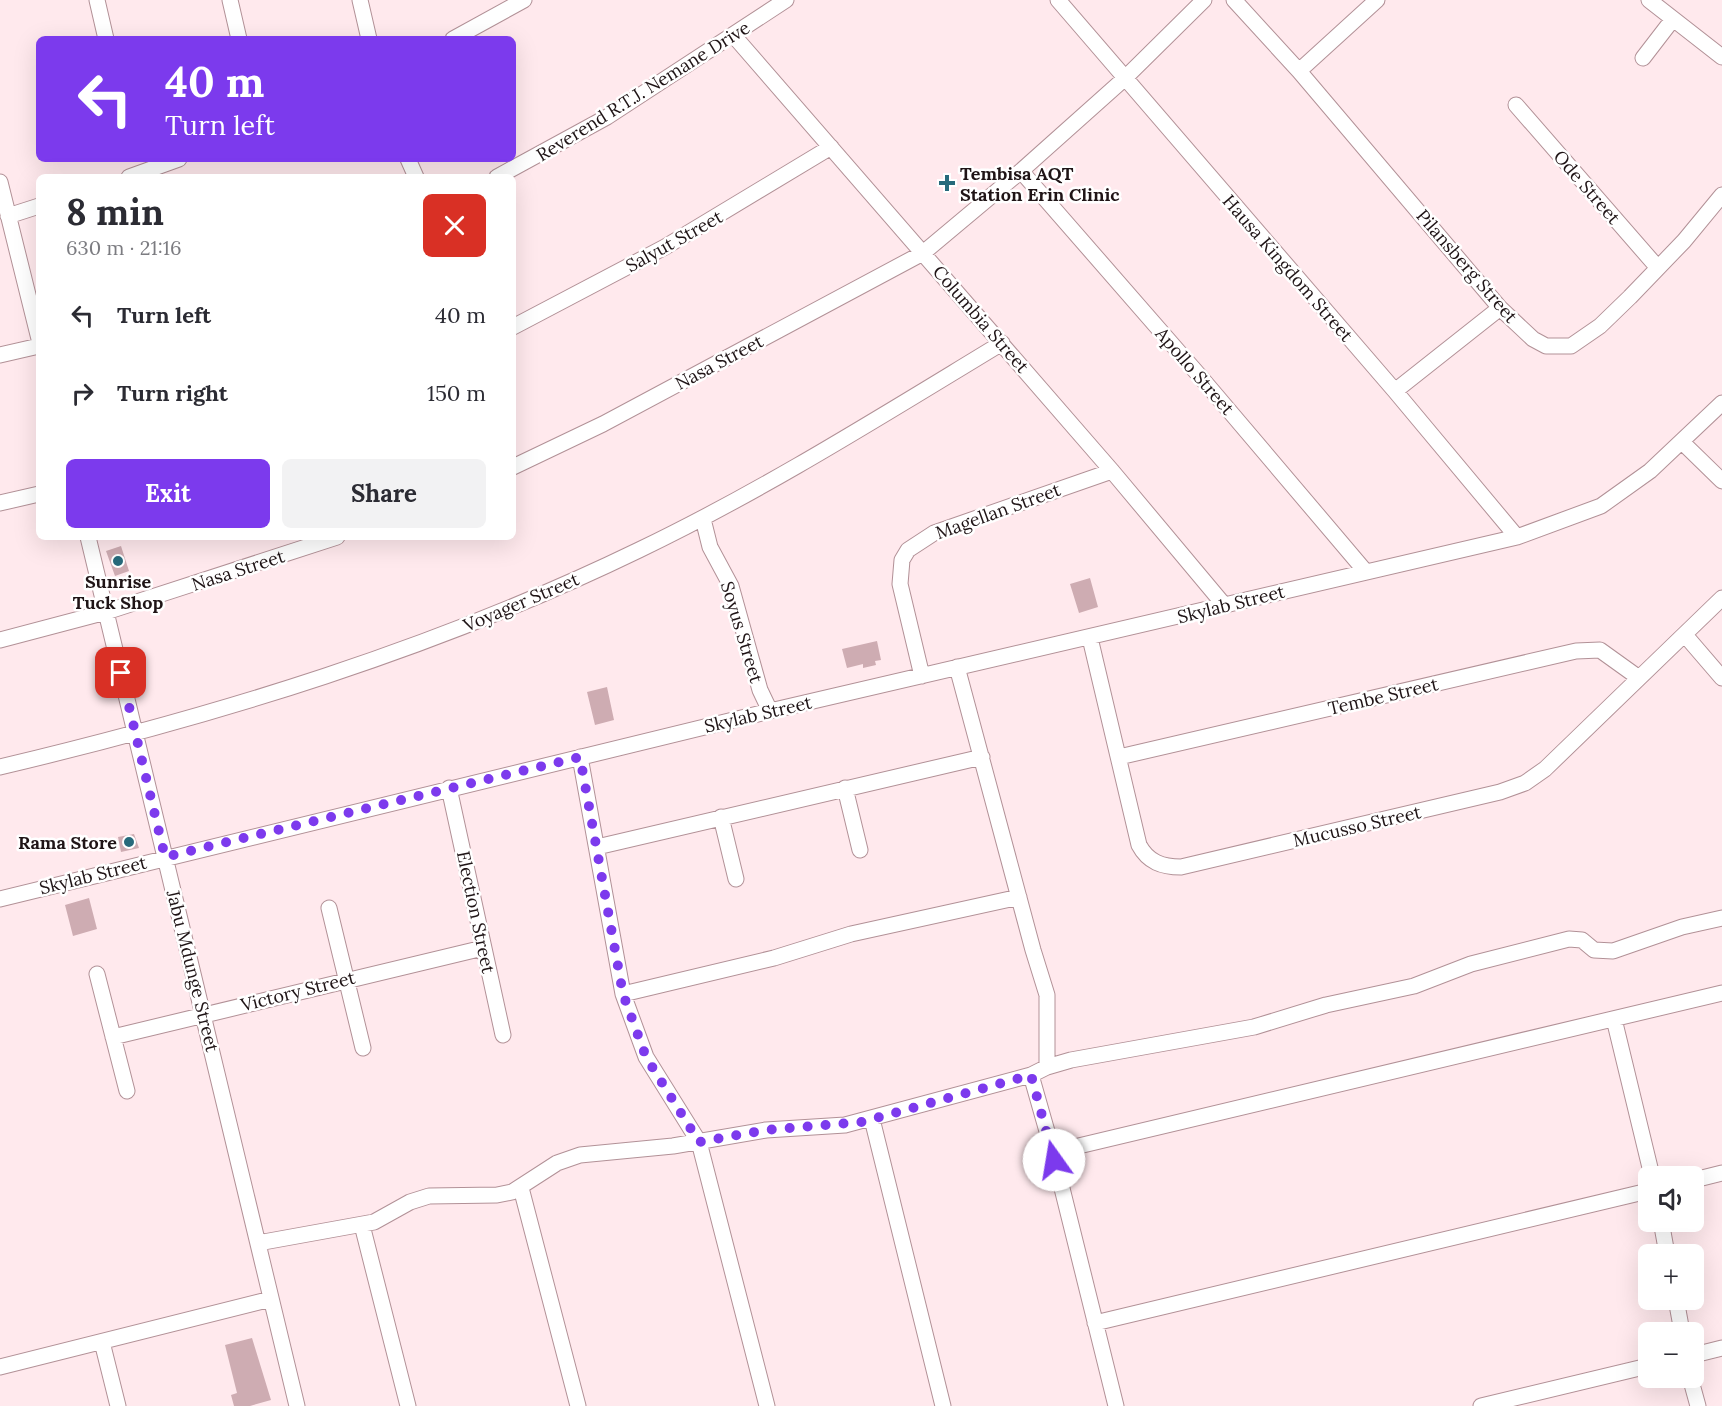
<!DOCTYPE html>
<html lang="en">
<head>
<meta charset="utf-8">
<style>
  :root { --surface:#fff; --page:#f2f2f3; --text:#2b2b33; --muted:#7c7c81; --accent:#7c3aed }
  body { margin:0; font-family:Lora,serif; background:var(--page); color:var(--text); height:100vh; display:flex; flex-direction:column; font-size:22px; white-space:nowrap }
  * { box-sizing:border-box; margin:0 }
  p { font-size:20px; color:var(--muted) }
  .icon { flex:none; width:33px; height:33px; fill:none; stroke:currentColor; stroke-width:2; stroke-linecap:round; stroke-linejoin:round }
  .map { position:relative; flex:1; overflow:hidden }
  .details { position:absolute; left:36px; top:174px; width:480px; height:366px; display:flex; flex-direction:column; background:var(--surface); border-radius:9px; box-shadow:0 6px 24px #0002 }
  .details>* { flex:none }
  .top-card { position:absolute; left:36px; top:36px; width:480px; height:126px; border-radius:9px; box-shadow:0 6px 24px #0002; background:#7c3aed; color:#fff; overflow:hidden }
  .tools { position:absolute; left:1638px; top:1166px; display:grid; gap:12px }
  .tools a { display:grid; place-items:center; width:66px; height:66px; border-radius:9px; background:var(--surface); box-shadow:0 6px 24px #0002; font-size:30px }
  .pin { position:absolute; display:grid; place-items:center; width:51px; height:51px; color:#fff; margin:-26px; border-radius:12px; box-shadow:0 3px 9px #0006 }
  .me { position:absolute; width:66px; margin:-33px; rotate:347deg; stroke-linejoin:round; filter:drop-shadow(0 0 4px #0008) }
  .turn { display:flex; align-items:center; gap:21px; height:126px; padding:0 30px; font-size:27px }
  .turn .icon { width:78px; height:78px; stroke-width:2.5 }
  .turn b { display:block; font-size:42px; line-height:51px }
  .round { display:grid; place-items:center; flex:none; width:63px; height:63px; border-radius:9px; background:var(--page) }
  .headline { display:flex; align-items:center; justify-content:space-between; height:102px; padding:0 30px }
  h1 { font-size:36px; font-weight:700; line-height:45px }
  .action { display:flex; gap:12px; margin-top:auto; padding:12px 30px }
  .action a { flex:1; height:69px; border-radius:9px; background:var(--accent); color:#fff; font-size:24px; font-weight:700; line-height:69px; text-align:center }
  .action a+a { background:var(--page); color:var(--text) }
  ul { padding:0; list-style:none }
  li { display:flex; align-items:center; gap:18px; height:78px; padding:0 30px }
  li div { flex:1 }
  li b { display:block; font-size:22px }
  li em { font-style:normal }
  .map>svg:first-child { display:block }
  .building { fill:#ceacb2 }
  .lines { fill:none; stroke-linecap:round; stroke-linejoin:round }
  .minor-casing { stroke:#b29197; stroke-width:17 }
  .minor { stroke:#fff; stroke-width:15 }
  .route { stroke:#7c3aed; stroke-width:10; stroke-dasharray:0 18 }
  .poi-dot { fill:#266a7b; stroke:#fff; stroke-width:2 }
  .labels { text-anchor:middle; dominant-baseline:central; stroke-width:5; stroke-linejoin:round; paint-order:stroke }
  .street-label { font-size:18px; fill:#1f1416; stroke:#fff }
  .poi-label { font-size:18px; font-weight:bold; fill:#1f1416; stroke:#fff; text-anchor:start }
</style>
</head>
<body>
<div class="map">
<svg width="1722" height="1406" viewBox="0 0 1722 1406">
  <rect width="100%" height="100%" fill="#ffe9ed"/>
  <path class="building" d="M 121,546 L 129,571 L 115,576 L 106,551 Z
    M 1090,578 L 1098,607 L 1079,613 L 1070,584 Z
    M 877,641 L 881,660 L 875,661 L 876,665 L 863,668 L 863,664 L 847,668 L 842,649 Z
    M 607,687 L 614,720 L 595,725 L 587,692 Z
    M 134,834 L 139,848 L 121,852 L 118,837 Z
    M 89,898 L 97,929 L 73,936 L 65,905 Z
    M 252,1338 L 271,1400 L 250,1406 L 234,1406 L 231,1395 L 237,1393 L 225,1345 Z"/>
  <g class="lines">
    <g class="minor-casing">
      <path id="minor" d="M 97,0 L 106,39
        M 230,0 L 239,39
        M 360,0 L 369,39
        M 1058,0 L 1395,391 L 1517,537
        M 1234,0 L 1299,71 L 1500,308 L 1533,339 L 1546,346 L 1571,346 L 1600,326 L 1630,297 L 1684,241 L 1722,195
        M 1649,0 L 1722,57
        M 734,36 L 1112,471 L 1225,606
        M 453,39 L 524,0
        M 1643,58 L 1673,19
        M 1299,71 L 1377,0
        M 1516,105 L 1658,268
        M 408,159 L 416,177
        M 1021,171 L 1198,374 L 1366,572
        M 129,177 L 179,159
        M 497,177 L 607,117 L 786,0
        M 0,182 L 39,339
        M 8,216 L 39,206
        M 513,327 L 665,247 L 831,147
        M 0,355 L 39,346
        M 1395,391 L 1500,308
        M 1682,442 L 1722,481
        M 513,467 L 603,424 L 923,253 L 1021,171 L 1124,79 L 1204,0
        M 0,503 L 39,494
        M 703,519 L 710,547 L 731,586 L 760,690 L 770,711
        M 88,537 L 297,1406
        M 1685,635 L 1722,678
        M 1090,638 L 1139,845 C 1148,862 1162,867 1181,867 L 1500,792 L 1525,783 L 1545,769 L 1722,598
        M 0,640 L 106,612 L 337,537
        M 957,667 L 1033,950 L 1047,995 L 1047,1067
        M 922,676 L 900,584 L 902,560 L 908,550 L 934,533 L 1112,471
        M 580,757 L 623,994 L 646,1057 L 699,1142 L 767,1406
        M 1119,757 L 1576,651 L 1600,650 L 1639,678
        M 0,767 C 219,715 435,649 639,550 C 764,490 883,415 1002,343
        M 449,788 L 503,1035
        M 845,788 L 860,850
        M 721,817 L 736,879
        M 597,847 L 982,757
        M 0,899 L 770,711 L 1517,537 L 1601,506 L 1650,471 L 1722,403
        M 329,908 L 363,1048
        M 97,974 L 127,1091
        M 623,994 L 774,958 L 851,934 L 1019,897
        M 1614,1019 L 1652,1176
        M 113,1037 L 483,948
        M 1031,1075 L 1054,1156 L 1116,1406
        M 872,1119 L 943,1406
        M 1054,1156 L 1066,1149 L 1722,993
        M 1694,1180 L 1722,1173
        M 521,1188 L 578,1406
        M 1661,1221 L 1667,1254
        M 362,1225 L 408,1406
        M 258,1243 L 374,1222 L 410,1202 L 429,1196 L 497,1195 L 512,1192 L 557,1163 L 580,1155 L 673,1146 L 766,1130 L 845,1125 L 1031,1075 L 1047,1067 L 1071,1060 L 1254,1027 L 1326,1005 L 1414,986 L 1471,964 L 1569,939 L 1582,940 L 1594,950 L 1613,951 L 1682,927 L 1722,918
        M 1676,1299 L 1682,1332
        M 1095,1323 L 1648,1191
        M 102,1342 L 118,1406
        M 1694,1355 L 1722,1348
        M 0,1367 L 271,1299
        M 1690,1377 L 1698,1406
        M 1481,1406 L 1648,1366"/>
    </g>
    <use href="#minor" class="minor"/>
  </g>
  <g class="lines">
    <path class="route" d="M 121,673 L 165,857 L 580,757 L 623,994 L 646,1057 L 699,1142 L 766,1130 L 862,1122 L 1031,1075 L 1054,1160"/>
  </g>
  <g class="poi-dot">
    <path d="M944 174h6v6h6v6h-6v6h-6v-6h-6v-6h6z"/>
    <circle cx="118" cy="561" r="6"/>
    <circle cx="129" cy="842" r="6"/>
  </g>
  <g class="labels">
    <g class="street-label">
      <text transform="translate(643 91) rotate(-32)">Reverend R.T.J. Nemane Drive</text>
      <text transform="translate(1587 187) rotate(49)">Ode Street</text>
      <text transform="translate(674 241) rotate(-29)">Salyut Street</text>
      <text transform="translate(1467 266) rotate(49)">Pilansberg Street</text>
      <text transform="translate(1288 268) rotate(49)">Hausa Kingdom Street</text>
      <text transform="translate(981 319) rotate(49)">Columbia Street</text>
      <text transform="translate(719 362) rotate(-28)">Nasa Street</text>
      <text transform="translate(1195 371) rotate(49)">Apollo Street</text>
      <text transform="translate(998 511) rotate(-20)">Magellan Street</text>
      <text transform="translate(238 570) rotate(-18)">Nasa Street</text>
      <text transform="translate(521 602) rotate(-23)">Voyager Street</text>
      <text transform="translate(1231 604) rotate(-14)">Skylab Street</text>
      <text transform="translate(742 632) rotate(73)">Soyus Street</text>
      <text transform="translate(1383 696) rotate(-13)">Tembe Street</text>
      <text transform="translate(758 714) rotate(-13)">Skylab Street</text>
      <text transform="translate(1357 826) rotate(-13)">Mucusso Street</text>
      <text transform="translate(93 875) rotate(-14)">Skylab Street</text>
      <text transform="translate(476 912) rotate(78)">Election Street</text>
      <text transform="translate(193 971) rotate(76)">Jabu Mdunge Street</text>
      <text transform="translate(298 991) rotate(-14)">Victory Street</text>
    </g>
    <g class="poi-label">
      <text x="960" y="173">Tembisa AQT<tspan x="960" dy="21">Station Erin Clinic</tspan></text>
      <text x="118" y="581" text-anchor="middle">Sunrise<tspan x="118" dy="21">Tuck Shop</tspan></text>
      <text x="117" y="842" text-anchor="end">Rama Store</text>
    </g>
  </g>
</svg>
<div class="tools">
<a><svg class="icon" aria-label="sound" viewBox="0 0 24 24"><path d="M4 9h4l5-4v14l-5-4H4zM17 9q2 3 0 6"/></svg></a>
<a>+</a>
<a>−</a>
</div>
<div class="pin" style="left:121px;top:673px;background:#d93025"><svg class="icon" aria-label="arrive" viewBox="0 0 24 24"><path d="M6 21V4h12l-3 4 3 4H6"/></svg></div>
<svg class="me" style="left:1054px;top:1160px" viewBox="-20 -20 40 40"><circle r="19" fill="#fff"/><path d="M0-13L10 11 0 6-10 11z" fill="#7c3aed"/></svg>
<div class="top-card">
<div class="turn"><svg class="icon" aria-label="left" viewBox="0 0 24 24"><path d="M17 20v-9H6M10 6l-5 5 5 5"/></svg><div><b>40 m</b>Turn left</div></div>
</div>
<section class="details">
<div class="headline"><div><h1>8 min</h1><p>630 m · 21:16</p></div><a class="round" style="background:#d93025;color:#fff"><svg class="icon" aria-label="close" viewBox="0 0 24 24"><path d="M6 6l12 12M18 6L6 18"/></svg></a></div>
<ul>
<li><svg class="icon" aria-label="left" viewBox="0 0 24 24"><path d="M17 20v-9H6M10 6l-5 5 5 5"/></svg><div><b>Turn left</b></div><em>40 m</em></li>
<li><svg class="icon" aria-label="right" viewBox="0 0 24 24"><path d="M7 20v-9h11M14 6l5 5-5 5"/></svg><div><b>Turn right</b></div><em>150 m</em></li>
</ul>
<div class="action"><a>Exit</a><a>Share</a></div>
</section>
</div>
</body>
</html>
